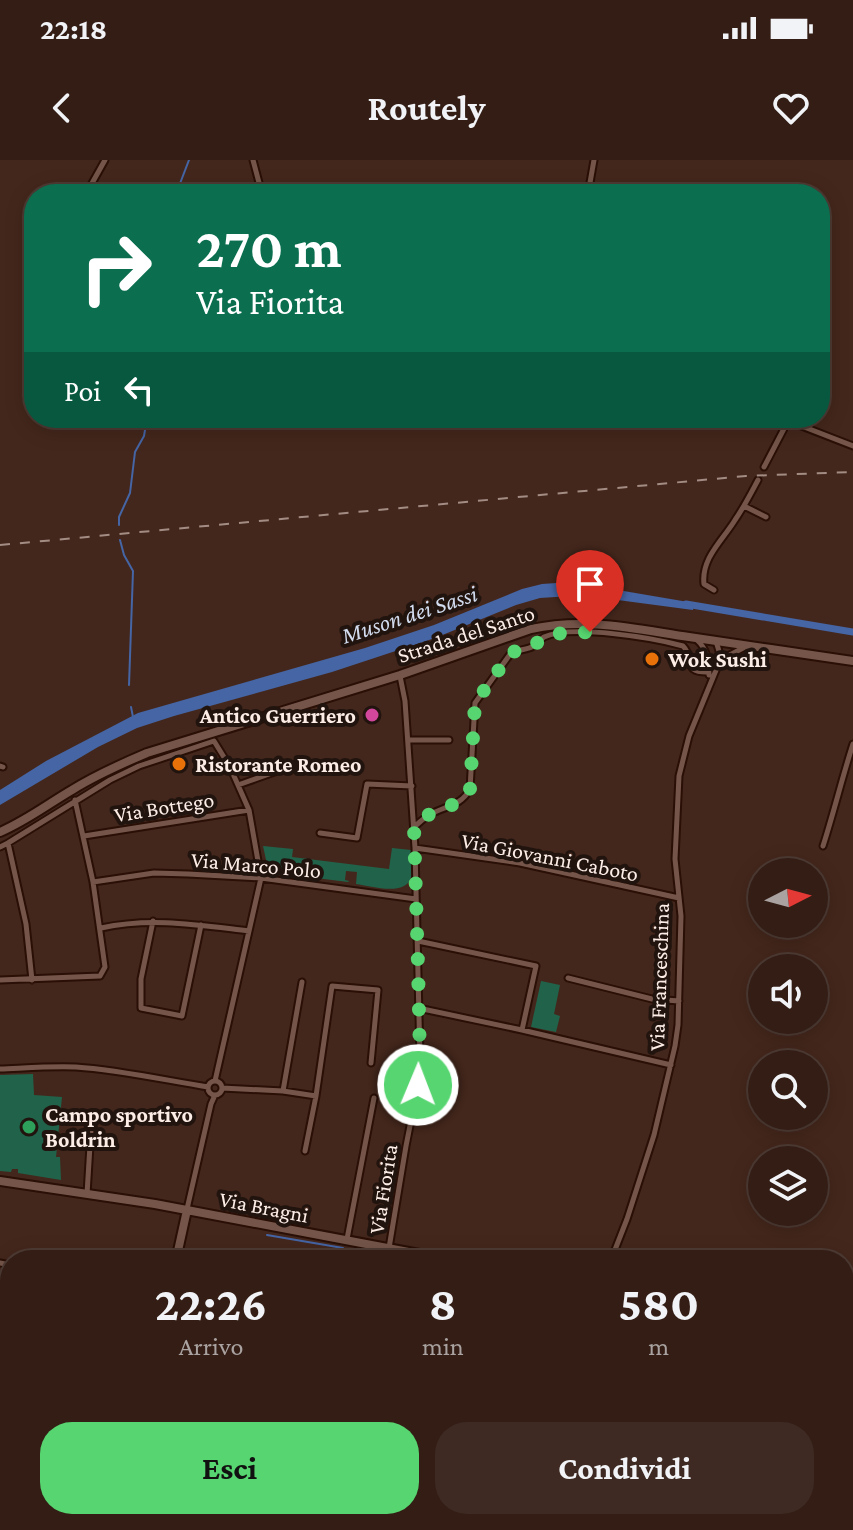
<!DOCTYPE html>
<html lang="it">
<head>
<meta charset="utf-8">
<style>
  :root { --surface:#331d15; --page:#3e2a22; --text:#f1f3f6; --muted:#a9a2a0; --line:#4e3b34; --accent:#57d570 }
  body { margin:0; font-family:"Crimson Pro",serif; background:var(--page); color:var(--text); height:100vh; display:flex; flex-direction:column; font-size:30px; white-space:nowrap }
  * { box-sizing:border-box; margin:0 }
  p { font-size:26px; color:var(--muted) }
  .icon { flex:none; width:44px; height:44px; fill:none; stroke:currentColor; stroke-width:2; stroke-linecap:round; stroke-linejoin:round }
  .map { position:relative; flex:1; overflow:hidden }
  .sheet { position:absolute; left:0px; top:1090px; width:854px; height:280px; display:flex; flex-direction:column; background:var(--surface); border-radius:32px 32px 0 0; box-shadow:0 4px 20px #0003,0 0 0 2px var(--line) }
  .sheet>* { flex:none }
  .top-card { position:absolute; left:24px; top:24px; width:806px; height:244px; border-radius:32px; box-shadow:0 4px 20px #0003,0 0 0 2px var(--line); background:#0b6e4f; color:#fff; overflow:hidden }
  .needle { width:52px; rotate:84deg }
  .tools { position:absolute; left:748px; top:698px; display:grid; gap:16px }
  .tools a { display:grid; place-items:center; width:80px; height:80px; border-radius:50%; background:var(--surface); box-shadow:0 4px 20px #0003,0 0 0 2px var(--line); font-size:40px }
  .pin { position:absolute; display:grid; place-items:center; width:68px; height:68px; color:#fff; margin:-82px -34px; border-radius:50% 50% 50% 0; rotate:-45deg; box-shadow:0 0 8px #0007 }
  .pin .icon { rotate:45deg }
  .me { position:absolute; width:88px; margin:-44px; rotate:1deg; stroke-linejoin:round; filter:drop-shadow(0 0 6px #0008) }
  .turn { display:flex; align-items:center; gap:28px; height:168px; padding:0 40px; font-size:36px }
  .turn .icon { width:104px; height:104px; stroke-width:2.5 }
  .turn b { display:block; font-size:56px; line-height:68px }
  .then { display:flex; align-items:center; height:76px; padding:0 40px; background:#0003; gap:16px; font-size:30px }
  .eta { display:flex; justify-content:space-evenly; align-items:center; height:136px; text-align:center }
  .eta b { font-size:48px; font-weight:700; line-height:56px }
  .primary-button { display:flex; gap:16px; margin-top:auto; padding:16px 40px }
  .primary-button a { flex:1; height:92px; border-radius:32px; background:var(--accent); color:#111; font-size:32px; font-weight:700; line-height:92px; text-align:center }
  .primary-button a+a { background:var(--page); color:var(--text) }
  .status { display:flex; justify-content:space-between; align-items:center; height:56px; padding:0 40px; background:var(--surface); direction:ltr }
  .status svg { height:22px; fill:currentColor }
  header { display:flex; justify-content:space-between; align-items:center; height:104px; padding:0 40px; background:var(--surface); font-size:36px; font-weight:700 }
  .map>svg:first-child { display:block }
  .green { fill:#20634a }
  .water { fill:#4565a5 }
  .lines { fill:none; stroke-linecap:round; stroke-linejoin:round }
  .stream { stroke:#4565a5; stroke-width:2 }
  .canal { stroke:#4565a5; stroke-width:7 }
  .street-casing { stroke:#290f06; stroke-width:9 }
  .secondary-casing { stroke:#290f06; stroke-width:12 }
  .street { stroke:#755549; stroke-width:5 }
  .secondary { stroke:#755549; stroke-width:8 }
  .rail { stroke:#a28c83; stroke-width:2; stroke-dasharray:10 10; stroke-linecap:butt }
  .route { stroke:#57d570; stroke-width:14; stroke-dasharray:0 25.2 }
  .food-dot { fill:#e8710a; stroke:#21140f; stroke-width:3 }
  .hotel-dot { fill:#d1479c; stroke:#21140f; stroke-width:3 }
  .leisure-dot { fill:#2e9e5b; stroke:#21140f; stroke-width:3 }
  .labels { text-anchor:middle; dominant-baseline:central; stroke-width:8; stroke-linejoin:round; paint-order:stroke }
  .street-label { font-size:22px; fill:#fdede7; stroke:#21140f }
  .poi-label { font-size:22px; font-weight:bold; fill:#fdede7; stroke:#21140f; text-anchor:start }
  .water-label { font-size:24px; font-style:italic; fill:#d2dcee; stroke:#21140f }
</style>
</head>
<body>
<div class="status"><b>22:18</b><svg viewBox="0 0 49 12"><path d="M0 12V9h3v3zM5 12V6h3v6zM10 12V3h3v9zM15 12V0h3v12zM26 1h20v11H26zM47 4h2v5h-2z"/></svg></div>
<header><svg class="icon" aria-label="back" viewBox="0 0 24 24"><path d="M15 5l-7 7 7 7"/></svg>Routely<svg class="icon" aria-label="heart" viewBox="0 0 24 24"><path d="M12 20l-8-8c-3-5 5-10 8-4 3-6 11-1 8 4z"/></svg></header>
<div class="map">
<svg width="853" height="1370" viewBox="0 0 853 1370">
  <rect width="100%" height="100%" fill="#44271c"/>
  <path class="green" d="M 263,686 L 293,689 L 292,697 L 389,709 L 392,688 L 411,690 C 411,698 413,709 411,717 C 406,737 371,726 356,724 L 357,712 L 346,711 L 345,720 L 349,721 L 348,722 L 276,713 L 268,709 Z
    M 541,821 L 560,825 L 554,854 L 560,856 L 556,872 L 531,867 Z
    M 33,914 L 34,935 L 62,937 L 56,997 L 60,997 L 61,1020 L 18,1013 L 18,1009 L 12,1009 L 11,1012 L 0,1011 L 0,915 Z
    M 209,1360 L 303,1360 L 302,1370 L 211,1370 Z"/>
  <path class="water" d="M 571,422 L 694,443 L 693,450 L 595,437 L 571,436 L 540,438 L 516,445 L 435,478 L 332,512 L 174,556 L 137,568 L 98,587 L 0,645 L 0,630 L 46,601 L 138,553 L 365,488 L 434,465 L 522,429 L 542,424 Z"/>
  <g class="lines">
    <path class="stream" d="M 176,34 L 189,0
      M 119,365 L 119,357 L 130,333 L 135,292 L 144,276 L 147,258
      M 120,380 L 124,395 L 133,411 L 129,525
      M 131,547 L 133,557
      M 267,1075 L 343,1088"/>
    <path class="canal" d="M 686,444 L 853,472"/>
    <g class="street-casing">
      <path id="street" d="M 253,0 L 262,34
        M 86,34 L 105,0
        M 588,34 L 594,0
        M 781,258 L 853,286
        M 764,307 L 788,261
        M 744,346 L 766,357
        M 714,430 L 704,424 C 701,398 723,380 735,360 C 744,347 751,333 758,320
        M 697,480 C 708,490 708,501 709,515
        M 721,503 L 726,497 L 745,487
        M 408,580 L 449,580
        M 0,606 L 3,607
        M 238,625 L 300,603
        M 415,666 C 420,662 425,657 431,654 C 446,646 462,645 470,629 L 475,543 L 511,493 C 518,490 523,490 529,488 C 535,487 539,480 544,477 C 571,464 654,478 683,486 C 696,499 681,513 709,512
        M 320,673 L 357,678 L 367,624 L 412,626
        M 84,676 L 249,650
        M 8,683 L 26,764 L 32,820
        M 823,686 C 834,652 842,618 853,584
        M 0,687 L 8,683 L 110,620 L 139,606 L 214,581 L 230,607 L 249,650 L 261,718 L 215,921
        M 415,688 L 520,703 L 679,738
        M 93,722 L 154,713 L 188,714 L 261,718 L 416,739
        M 153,761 L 141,819 L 141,848 L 182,856 L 201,765
        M 101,768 C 152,757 198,765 249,771
        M 418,781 L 536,806 L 522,870
        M 568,818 L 652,839 L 679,841
        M 0,820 L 100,816 L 105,807 L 93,722 L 75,640
        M 418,848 L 522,870 L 671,905
        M 0,909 C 25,908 51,906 76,907 C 120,910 164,920 208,927
        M208 928a7 7 0 1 1 14 0a7 7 0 1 1-14 0Z
        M 222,928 L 283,931 L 316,936
        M 283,931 L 302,822
        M 305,991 L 316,936 L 332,826 L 378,830 L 371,903
        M 87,1034 L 92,953
        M 187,1049 L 211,944 L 215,935
        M 347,1079 L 374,938
        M 387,1100 L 406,986 L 418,925 L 420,899 L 415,688 L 405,541 L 400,516
        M 611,1100 L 627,1059 L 654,975 L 675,886 L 678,865 L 681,756 L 675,699 L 679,616 L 689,576 L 721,498 L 716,481
        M 0,1103 L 10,1105
        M 0,1165 L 10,1169
        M 0,1261 L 10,1266
        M 844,1294 L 853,1295
        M 109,1360 L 109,1370
        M 778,1370 L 787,1360"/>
    </g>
    <g class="secondary-casing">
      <path id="secondary" d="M 0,672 C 26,661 48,644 72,630 C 96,615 121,604 147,593 L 400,515 L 531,469 C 586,457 635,469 689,477 C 744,485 798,493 853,501
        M 0,1021 L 155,1044 L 451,1100
        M 176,1100 L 187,1050
        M 844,1190 L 847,1168
        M 166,1360 L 167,1370
        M 819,1370 L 821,1360"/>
    </g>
    <use href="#street" class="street"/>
    <use href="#secondary" class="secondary"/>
    <path class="rail" d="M 0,385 L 746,316 L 853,312"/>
  </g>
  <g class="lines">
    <path class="route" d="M 418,925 L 420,899 L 418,805 L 414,667 C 419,662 425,657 430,654 C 446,645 462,646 470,629 L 475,543 L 511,493 L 520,489 L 531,488 L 544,477 L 562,473 L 590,472"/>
  </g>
  <g class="food-dot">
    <circle cx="652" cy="499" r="8"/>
    <circle cx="179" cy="604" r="8"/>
  </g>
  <circle class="hotel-dot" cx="372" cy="555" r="8"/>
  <circle class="leisure-dot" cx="29" cy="967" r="8"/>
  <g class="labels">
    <g class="street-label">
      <text transform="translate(466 474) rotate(-18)">Strada del Santo</text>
      <text transform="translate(164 647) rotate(-9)">Via Bottego</text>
      <text transform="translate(550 697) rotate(11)">Via Giovanni Caboto</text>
      <text transform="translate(256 705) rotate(5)">Via Marco Polo</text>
      <text transform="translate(659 817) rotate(-88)">Via Franceschina</text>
      <text transform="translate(383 1029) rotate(-81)">Via Fiorita</text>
      <text transform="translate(264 1047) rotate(11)">Via Bragni</text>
    </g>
    <g class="poi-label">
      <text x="668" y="499">Wok Sushi</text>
      <text x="356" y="555" text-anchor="end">Antico Guerriero</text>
      <text x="195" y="604">Ristorante Romeo</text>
      <text x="45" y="954">Campo sportivo<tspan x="45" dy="25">Boldrin</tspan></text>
    </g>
    <g class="water-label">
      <text transform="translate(409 454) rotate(-18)">Muson dei Sassi</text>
    </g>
  </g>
</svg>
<div class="tools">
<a><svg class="needle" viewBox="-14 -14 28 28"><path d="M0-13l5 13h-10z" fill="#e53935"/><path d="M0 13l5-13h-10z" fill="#a9a2a0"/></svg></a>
<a><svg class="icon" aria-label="sound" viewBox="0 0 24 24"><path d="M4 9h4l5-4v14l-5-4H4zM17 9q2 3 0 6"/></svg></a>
<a><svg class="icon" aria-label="search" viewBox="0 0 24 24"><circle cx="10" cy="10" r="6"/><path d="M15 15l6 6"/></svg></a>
<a><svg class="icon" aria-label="layers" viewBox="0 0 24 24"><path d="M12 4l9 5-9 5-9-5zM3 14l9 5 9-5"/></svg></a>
</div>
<div class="pin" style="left:590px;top:472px;background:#d93025"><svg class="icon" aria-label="arrive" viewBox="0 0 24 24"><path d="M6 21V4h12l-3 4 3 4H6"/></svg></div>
<svg class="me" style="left:418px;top:925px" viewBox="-20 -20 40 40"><circle r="17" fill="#57d570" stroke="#fff" stroke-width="3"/><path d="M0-11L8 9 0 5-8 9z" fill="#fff"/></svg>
<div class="top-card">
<div class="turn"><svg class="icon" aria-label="right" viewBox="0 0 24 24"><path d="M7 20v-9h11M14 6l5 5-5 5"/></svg><div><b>270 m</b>Via Fiorita</div></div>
<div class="then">Poi<svg class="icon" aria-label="left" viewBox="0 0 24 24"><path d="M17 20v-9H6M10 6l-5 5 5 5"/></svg></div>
</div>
<section class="sheet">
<div class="eta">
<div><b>22:26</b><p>Arrivo</p></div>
<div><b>8</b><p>min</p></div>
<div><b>580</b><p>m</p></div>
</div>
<div class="primary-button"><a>Esci</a><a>Condividi</a></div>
</section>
</div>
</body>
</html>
